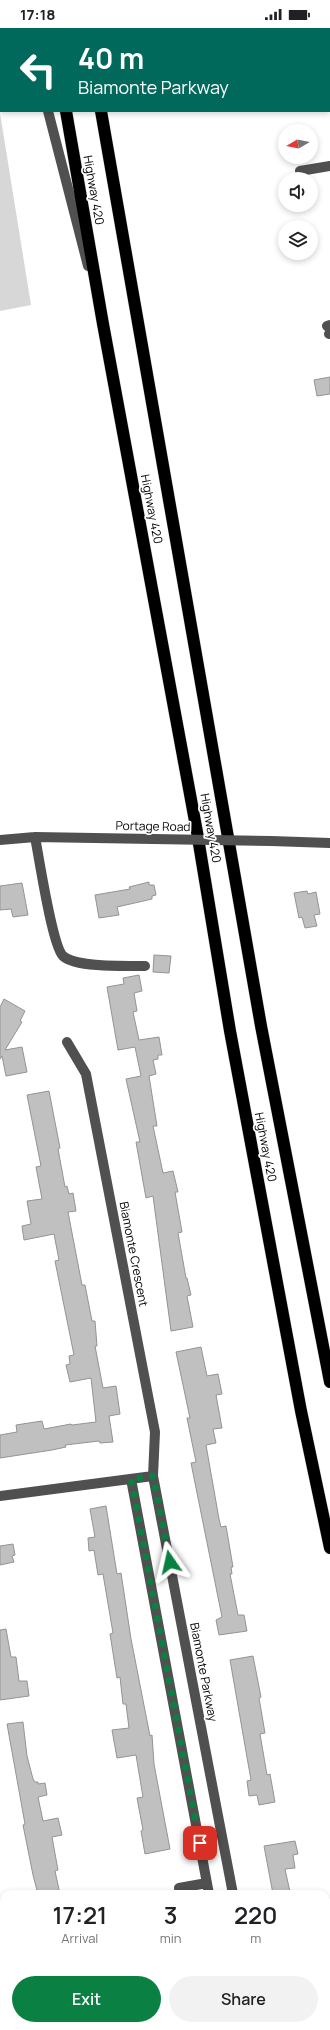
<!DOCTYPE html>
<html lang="en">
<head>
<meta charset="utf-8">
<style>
  :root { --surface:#fff; --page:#f2f2f2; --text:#202124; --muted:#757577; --accent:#0b8043 }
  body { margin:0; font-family:Manrope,sans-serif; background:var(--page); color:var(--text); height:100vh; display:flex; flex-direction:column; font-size:15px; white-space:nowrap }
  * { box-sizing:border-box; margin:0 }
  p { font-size:13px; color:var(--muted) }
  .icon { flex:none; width:22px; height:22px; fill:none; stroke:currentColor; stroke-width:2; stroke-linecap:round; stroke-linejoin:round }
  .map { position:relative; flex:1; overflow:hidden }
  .sheet { position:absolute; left:0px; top:1862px; width:330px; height:140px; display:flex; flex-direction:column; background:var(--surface); border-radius:12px 12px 0 0; box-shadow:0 2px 6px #0003 }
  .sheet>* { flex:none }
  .banner { position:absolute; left:0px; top:0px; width:330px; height:84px; box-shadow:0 2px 6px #0003; background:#00695c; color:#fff; overflow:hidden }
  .needle { width:26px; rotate:260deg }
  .controls { position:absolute; left:278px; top:96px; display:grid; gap:8px }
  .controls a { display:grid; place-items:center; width:40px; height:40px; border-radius:50%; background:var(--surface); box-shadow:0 2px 6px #0003; font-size:20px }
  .pin { position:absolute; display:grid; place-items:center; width:34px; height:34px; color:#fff; margin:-17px; border-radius:8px; box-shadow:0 2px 6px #0006 }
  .me { position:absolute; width:44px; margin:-22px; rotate:349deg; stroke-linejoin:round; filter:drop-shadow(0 0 3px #0008) }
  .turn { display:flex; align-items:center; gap:14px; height:84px; padding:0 12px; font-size:18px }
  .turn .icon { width:52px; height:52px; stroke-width:2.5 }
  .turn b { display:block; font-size:28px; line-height:34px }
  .eta { display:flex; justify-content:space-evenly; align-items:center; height:68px; text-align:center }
  .eta b { font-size:24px; font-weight:600; line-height:28px }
  .primary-button { display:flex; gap:8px; margin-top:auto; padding:8px 12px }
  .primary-button a { flex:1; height:46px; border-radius:24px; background:var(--accent); color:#fff; font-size:16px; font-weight:600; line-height:46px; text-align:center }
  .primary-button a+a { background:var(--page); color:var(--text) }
  .status { display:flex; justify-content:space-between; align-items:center; height:28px; padding:0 20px; background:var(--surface); direction:ltr }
  .status svg { height:11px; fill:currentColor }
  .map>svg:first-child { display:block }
  .green { fill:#d7d7d7 }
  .building { fill:#c0c0c0; stroke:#949494 }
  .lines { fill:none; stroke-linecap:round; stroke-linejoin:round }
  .highway-casing { stroke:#dbdbdb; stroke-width:13 }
  .minor { stroke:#505050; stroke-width:10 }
  .highway { stroke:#000; stroke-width:12 }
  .minor-bridge { stroke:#505050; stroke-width:10 }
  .route { stroke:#0b8043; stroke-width:7; stroke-dasharray:0 12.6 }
  .labels { text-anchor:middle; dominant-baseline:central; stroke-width:3.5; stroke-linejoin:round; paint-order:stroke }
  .street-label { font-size:12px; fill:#000; stroke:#fff }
</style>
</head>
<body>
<div class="status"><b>17:18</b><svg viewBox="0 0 49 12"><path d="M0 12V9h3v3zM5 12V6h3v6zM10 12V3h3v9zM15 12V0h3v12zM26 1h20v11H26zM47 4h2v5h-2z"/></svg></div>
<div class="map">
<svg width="330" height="2002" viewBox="0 0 330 2002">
  <rect width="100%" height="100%" fill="#fff"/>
  <path class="green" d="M 0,85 L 31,277 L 0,283 Z"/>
  <path class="building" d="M 330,349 L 330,366 L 317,368 L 314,352 Z
    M 149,854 L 149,857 L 154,857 L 156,867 L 152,868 L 152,871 L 117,879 L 119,887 L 99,890 L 95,867 L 130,861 L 129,859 Z
    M 22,855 L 28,887 L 13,889 L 11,881 L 0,882 L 0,858 Z
    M 307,863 L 308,866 L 316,864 L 320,886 L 314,887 L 317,898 L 305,900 L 302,889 L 299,890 L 294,865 Z
    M 154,927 L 171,928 L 169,945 L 153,944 Z
    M 139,947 L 142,963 L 134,965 L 137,983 L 133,984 L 139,1012 L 159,1009 L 162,1027 L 158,1027 L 158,1031 L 153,1032 L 156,1046 L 149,1048 L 157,1098 L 153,1098 L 163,1145 L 173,1143 L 178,1164 L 175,1164 L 182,1204 L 178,1205 L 186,1250 L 187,1250 L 191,1267 L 187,1268 L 193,1299 L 171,1303 L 153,1168 L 146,1170 L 136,1114 L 140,1114 L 126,1051 L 141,1048 L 135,1019 L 118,1022 L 107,959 L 124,956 L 123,950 Z
    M 4,971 L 25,983 L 20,993 L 22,994 L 5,1022 L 22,1019 L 27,1044 L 6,1048 L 2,1028 L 0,1031 L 0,979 Z
    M 49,1063 L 60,1120 L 58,1121 L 65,1159 L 67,1158 L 69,1166 L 73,1165 L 76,1183 L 68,1184 L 82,1257 L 85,1257 L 92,1293 L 95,1293 L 97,1318 L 95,1318 L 103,1360 L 116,1358 L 120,1386 L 109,1388 L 113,1414 L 100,1415 L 99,1413 L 65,1417 L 66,1419 L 52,1422 L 0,1430 L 0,1407 L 17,1404 L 16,1397 L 42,1393 L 44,1401 L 71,1396 L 72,1397 L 96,1394 L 91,1350 L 70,1354 L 66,1337 L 70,1336 L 69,1328 L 74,1327 L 55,1233 L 59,1232 L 54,1206 L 24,1212 L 22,1198 L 31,1196 L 27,1173 L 42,1171 L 36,1139 L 41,1138 L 27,1067 Z
    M 201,1319 L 207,1348 L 218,1346 L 222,1366 L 216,1367 L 222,1400 L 213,1401 L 216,1415 L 206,1417 L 219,1491 L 221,1499 L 226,1498 L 233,1539 L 231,1539 L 232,1546 L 230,1546 L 238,1587 L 244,1587 L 247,1603 L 219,1607 L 216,1592 L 222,1589 L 191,1435 L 196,1434 L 187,1390 L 190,1390 L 176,1324 Z
    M 106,1478 L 117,1546 L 121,1545 L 131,1611 L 150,1708 L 152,1707 L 154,1736 L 170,1821 L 145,1826 L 141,1803 L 143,1802 L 137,1770 L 143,1769 L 136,1727 L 117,1730 L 112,1702 L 129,1700 L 126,1676 L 123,1676 L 120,1649 L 117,1650 L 110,1606 L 113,1605 L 103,1546 L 98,1547 L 94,1522 L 89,1523 L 88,1510 L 95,1509 L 90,1481 Z
    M 13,1516 L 15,1527 L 12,1528 L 14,1534 L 0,1537 L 0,1518 Z
    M 6,1601 L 11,1629 L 16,1629 L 19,1653 L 27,1653 L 29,1668 L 0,1672 L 0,1602 Z
    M 253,1628 L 261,1669 L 259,1670 L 265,1705 L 260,1706 L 267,1747 L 270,1746 L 275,1774 L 259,1777 L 257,1767 L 249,1768 L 247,1753 L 251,1752 L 230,1632 Z
    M 23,1694 L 27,1728 L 33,1751 L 35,1754 L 38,1754 L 38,1756 L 45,1755 L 47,1767 L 38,1769 L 43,1793 L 58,1790 L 62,1807 L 52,1809 L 58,1842 L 55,1843 L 60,1866 L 38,1866 L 33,1847 L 23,1797 L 25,1796 L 7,1696 Z
    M 295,1813 L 298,1826 L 293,1827 L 295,1840 L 285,1841 L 290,1864 L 273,1866 L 264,1818 Z"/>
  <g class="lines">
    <g class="highway-casing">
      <path id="highway" d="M 52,0 L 52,1
        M 87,0 L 87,1
        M 66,83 L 103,296 L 197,804 L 230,1003 L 301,1383 L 330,1520
        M 101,83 L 261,998 L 330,1354
        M 325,2002 L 330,2001"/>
    </g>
    <path class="minor" d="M 315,0 L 315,1
      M 236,1 L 242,0
      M 0,46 L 1,47
      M 329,73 L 330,78
      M 48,83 L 88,238
      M 300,143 L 330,138
      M 327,298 L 330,297
      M 329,306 L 330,306
      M 35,809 C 39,829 52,917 63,928 C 76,940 127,938 145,938
      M 0,812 L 35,809 L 153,811
      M 271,813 L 330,815
      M 67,1014 L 86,1046 L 155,1404 L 153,1448 L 233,1866
      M 131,1451 L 209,1866
      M 0,1468 L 153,1448
      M 180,1866 L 179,1860 L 207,1855
      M 0,1912 L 4,1932
      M 17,1998 L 18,2002
      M 234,1998 L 235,2002
      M 259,1998 L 260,2002"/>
    <use href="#highway" class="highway"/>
    <path class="minor-bridge" d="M 153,811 L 271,813"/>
  </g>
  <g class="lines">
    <path class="route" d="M 170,1534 L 153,1448 L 131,1451 L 200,1815"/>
  </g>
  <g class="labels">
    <g class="street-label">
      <text transform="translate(94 162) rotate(80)">Highway 420</text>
      <text transform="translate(152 481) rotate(79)">Highway 420</text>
      <text transform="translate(153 798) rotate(1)">Portage Road</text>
      <text transform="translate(211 800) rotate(80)">Highway 420</text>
      <text transform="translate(266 1119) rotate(79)">Highway 420</text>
      <text transform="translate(134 1226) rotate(79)">Biamonte Crescent</text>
      <text transform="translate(204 1644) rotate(79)">Biamonte Parkway</text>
    </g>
  </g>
</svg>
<div class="controls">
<a><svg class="needle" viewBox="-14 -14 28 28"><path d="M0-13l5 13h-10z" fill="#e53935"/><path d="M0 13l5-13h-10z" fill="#757577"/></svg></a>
<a><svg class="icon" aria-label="sound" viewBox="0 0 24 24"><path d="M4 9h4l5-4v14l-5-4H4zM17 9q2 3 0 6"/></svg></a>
<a><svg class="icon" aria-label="layers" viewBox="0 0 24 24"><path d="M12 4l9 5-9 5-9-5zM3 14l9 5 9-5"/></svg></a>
</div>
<div class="pin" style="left:200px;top:1815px;background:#d93025"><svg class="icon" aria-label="arrive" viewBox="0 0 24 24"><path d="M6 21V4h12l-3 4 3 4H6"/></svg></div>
<svg class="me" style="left:170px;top:1534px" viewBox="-20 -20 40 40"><path d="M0-17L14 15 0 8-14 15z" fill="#0b8043" stroke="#fff" stroke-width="4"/></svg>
<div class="banner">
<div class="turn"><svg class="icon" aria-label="left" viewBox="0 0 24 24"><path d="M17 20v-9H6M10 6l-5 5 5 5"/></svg><div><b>40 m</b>Biamonte Parkway</div></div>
</div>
<section class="sheet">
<div class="eta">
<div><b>17:21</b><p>Arrival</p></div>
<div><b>3</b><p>min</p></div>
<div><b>220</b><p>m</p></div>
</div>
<div class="primary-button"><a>Exit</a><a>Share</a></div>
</section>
</div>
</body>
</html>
